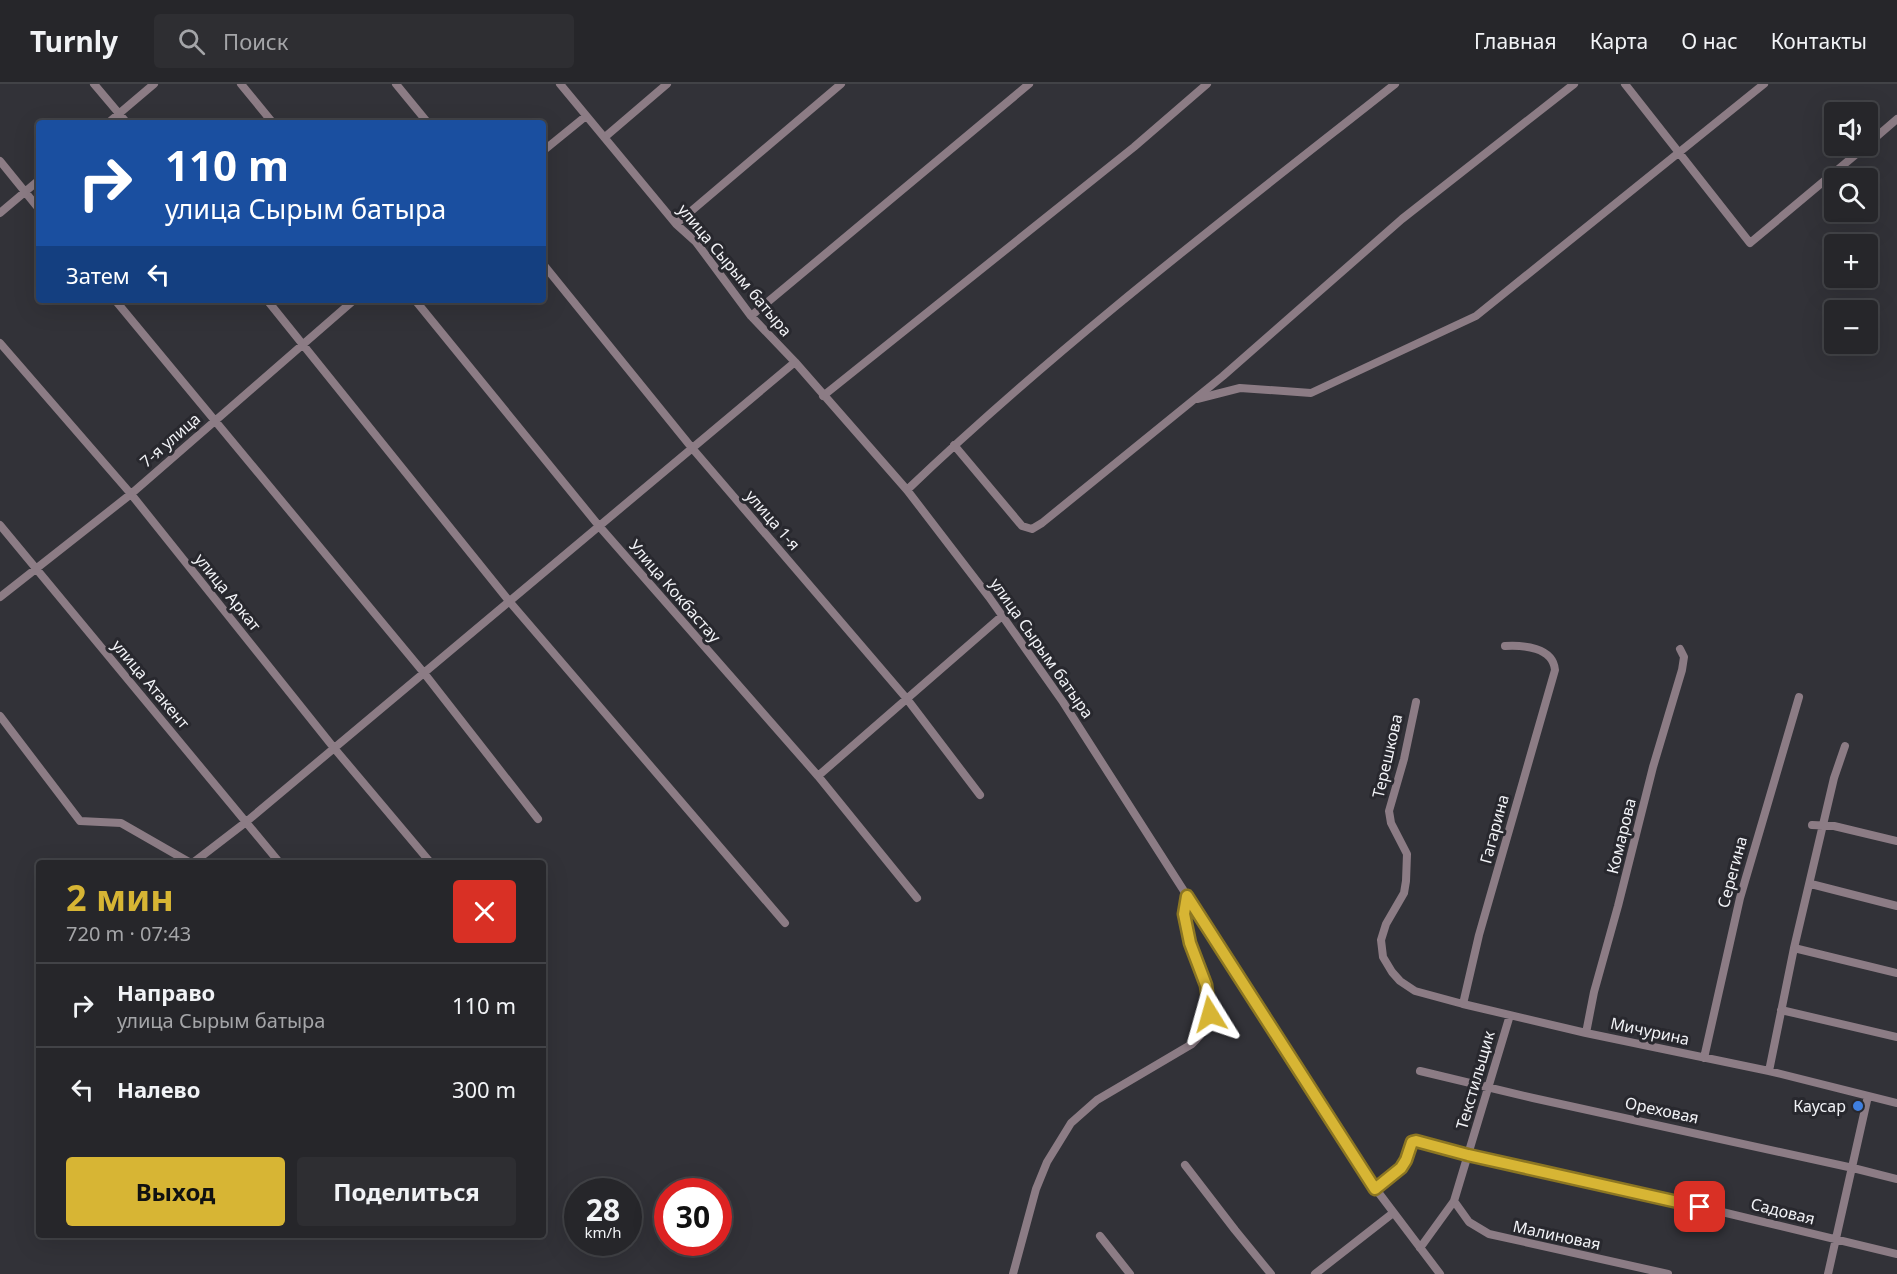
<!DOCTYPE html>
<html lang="ru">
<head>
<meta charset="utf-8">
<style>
  :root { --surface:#26262a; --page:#2e2e32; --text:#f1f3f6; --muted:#a4a5a8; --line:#424347; --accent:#d7b534 }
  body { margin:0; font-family:"Noto Sans",sans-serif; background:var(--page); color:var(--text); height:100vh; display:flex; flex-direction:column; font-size:22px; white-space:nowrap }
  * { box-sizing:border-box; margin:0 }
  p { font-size:20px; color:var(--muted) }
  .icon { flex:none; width:33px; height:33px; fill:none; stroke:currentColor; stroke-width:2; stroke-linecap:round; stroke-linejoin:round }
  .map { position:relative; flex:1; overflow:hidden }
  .details { position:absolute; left:36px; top:776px; width:510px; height:378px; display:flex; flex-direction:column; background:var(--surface); border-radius:6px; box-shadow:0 6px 24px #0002,0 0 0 2px var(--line) }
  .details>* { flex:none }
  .banner { position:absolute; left:36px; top:36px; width:510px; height:183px; border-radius:6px; box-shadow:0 6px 24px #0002,0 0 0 2px var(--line); background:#1a4fa0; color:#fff; overflow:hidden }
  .tools { position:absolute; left:1824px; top:18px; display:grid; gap:12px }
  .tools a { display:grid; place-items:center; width:54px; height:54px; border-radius:6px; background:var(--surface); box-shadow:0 6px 24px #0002,0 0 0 2px var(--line); font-size:30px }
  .speed { position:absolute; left:564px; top:1094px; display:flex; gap:12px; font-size:30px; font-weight:700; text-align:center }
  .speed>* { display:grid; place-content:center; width:78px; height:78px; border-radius:50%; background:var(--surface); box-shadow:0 6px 24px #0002,0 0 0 2px var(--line); line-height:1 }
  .speed small { font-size:15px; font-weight:400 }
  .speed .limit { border:9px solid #d22; background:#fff; color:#111 }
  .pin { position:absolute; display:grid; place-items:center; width:51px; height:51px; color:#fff; margin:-26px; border-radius:12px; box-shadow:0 3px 9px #0006 }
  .me { position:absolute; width:66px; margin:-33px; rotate:352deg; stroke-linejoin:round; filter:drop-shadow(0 0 4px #0008) }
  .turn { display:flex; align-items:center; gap:21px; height:126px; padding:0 30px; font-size:27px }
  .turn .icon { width:78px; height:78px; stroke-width:2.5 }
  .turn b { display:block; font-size:42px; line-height:51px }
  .then { display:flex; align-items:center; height:57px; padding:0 30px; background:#0003; gap:12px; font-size:22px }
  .round { display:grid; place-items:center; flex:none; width:63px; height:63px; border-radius:6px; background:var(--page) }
  .head { display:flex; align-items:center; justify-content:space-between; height:102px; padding:0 30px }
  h1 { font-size:36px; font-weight:700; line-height:45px; color:var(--accent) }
  .cta { display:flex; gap:12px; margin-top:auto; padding:12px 30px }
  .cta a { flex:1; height:69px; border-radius:6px; background:var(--accent); color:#111; font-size:24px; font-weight:700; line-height:69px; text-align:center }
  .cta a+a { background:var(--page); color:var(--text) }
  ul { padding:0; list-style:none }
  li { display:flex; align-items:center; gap:18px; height:84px; padding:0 30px; border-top:2px solid var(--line) }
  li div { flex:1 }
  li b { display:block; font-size:22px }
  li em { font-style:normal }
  header { display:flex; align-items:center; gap:36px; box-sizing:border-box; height:84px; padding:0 30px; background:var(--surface); border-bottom:2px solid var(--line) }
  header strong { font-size:28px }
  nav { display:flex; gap:33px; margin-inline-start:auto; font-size:21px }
  .search { width:420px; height:54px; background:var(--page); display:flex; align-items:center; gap:15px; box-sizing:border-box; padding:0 21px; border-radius:6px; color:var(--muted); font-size:22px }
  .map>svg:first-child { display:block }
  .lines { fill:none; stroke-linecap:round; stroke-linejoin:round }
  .minor { stroke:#8c7c85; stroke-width:8 }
  .route-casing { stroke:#8c7622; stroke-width:15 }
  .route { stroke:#d7b534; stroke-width:10 }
  .shop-dot { fill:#3f7fe0; stroke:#28282e; stroke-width:2 }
  .labels { text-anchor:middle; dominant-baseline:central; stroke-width:6; stroke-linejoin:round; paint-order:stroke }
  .street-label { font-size:16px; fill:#f2f3f7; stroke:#28282e }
  .poi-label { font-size:16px; fill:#f2f3f7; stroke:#28282e; text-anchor:end }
</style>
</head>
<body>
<header>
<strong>Turnly</strong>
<div class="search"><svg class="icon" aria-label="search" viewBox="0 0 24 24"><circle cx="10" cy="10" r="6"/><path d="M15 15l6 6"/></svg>Поиск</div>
<nav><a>Главная</a><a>Карта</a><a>О нас</a><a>Контакты</a></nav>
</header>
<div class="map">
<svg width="1897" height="1190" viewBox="0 0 1897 1190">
  <rect width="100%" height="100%" fill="#323238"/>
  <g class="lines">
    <path class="minor" d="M 94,0 L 127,39
      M 241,0 L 273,39
      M 396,0 L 428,39
      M 560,0 L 676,140 L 696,158 L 751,232 L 795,278 L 907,406 L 989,513 L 1063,618 L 1369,1096 L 1440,1190
      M 1625,0 L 1750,159 L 1866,62
      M 108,39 L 154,0
      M 605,53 L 667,0
      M 1868,60 L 1897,35
      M 543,67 L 586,32
      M 0,77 L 39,125
      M 0,129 L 39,96
      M 676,140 L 841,0
      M 543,180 L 692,364 L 907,615 L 980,711
      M 115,216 L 424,589 L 538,735
      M 267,216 L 509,517 L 785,839
      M 415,216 L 599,442 L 818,692 L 917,814
      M 751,232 L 1029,0
      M 0,259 L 131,410 L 334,664 L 430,778
      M 823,312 L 1134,63 L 1207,0
      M 1197,315 L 1240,304 L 1311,309 L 1476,232 L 1764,0
      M 954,361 L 1022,442 L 1032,445 L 1042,439 L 1223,292 L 1402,135 L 1574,0
      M 907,406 C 1060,260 1229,131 1395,0
      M 0,441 L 279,778
      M 0,513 L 131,410 L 354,216
      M 1416,618 L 1404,675 L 1389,727 L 1391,739 L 1407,770 L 1406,797 L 1404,809 L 1386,840 L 1381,856 L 1383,873 L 1392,888 L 1400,897 L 1415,907 L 1463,920 L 1586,949 L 1769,987 L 1897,1019
      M 0,632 L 80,737 L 121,739 L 189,778
      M 818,692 L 1002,532
      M 1812,741 L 1834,742 L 1897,757
      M 194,778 L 246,738 L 795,278
      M 1811,800 L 1897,822
      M 1794,864 L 1897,889
      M 1463,920 L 1479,851 L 1555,586 C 1553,563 1523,561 1505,562
      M 1781,926 L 1897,953
      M 1586,949 L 1594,908 L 1618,822 L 1653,683 L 1682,586 L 1684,573 L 1680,565
      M 1704,974 L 1740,814 L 1799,613
      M 1420,987 L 1533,1014 L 1853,1084 L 1897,1095
      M 1769,987 L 1794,864 L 1834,694 L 1845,662
      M 1185,1081 L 1235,1146 L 1271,1190
      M 1375,1105 L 1401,1084 L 1406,1075 L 1412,1058 L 1416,1057 L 1469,1071 L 1722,1128 L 1897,1170
      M 1454,1117 L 1469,1138 L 1489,1150 L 1668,1190
      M 1100,1152 L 1130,1190
      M 1420,1164 L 1454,1117 L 1510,931
      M 1013,1190 L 1036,1105 L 1047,1078 L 1071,1039 L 1097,1016 L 1192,960 C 1196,956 1201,951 1204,946 C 1225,911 1185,867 1184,830 C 1183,825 1186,818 1187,812
      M 1315,1190 L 1393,1129
      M 1828,1190 L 1868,1012"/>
  </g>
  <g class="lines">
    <g class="route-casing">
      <path id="route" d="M 1210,930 L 1206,901 L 1190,859 L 1184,830 L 1187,812 L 1375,1105 L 1401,1084 L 1406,1076 L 1412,1058 L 1416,1057 L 1468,1071 L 1700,1123"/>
    </g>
    <use href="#route" class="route"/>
  </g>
  <circle class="shop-dot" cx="1858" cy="1022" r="6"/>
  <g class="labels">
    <g class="street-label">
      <text transform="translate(735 186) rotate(50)">улица Сырым батыра</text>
      <text transform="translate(170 356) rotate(-41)">7-я улица</text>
      <text transform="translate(773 436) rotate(49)">улица 1-я</text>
      <text transform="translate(675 507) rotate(49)">Улица Кокбастау</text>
      <text transform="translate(228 508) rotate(51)">улица Аркат</text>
      <text transform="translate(1042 564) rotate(55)">улица Сырым батыра</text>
      <text transform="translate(151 600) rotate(50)">улица Атакент</text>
      <text transform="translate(1387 672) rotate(-77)">Терешкова</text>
      <text transform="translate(1494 745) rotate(-75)">Гагарина</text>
      <text transform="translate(1621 752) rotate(-76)">Комарова</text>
      <text transform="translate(1732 788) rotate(-75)">Серегина</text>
      <text transform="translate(1650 947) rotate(12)">Мичурина</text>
      <text transform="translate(1475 996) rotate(-74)">Текстильщик</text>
      <text transform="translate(1662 1026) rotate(12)">Ореховая</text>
      <text transform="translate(1783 1127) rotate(14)">Садовая</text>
      <text transform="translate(1557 1151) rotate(12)">Малиновая</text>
    </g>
    <g class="poi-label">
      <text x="1846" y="1022">Каусар</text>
    </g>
  </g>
</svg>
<div class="tools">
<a><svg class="icon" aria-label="sound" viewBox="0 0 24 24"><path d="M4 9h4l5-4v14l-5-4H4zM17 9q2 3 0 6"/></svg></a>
<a><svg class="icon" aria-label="search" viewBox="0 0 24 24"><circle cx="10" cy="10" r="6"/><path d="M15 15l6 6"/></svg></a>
<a>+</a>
<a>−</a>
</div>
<div class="speed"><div>28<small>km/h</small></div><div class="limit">30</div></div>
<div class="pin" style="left:1700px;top:1123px;background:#d93025"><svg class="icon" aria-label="arrive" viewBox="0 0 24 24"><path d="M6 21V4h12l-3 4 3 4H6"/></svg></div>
<svg class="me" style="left:1210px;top:930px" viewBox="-20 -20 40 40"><path d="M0-17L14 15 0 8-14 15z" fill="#d7b534" stroke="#fff" stroke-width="4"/></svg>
<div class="banner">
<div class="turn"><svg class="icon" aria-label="right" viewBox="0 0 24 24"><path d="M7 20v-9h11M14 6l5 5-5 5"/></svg><div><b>110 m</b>улица Сырым батыра</div></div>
<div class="then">Затем<svg class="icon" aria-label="left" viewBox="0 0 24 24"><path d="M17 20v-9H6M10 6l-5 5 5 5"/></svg></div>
</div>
<section class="details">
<div class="head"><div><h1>2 мин</h1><p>720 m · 07:43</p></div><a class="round" style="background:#d93025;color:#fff"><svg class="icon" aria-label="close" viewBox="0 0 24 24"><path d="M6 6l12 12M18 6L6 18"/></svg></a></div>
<ul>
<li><svg class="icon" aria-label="right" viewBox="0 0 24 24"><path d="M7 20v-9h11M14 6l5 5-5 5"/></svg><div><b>Направо</b><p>улица Сырым батыра</p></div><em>110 m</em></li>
<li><svg class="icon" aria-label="left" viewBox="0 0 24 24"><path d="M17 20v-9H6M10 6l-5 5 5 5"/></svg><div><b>Налево</b></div><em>300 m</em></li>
</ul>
<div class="cta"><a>Выход</a><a>Поделиться</a></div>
</section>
</div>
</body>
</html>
